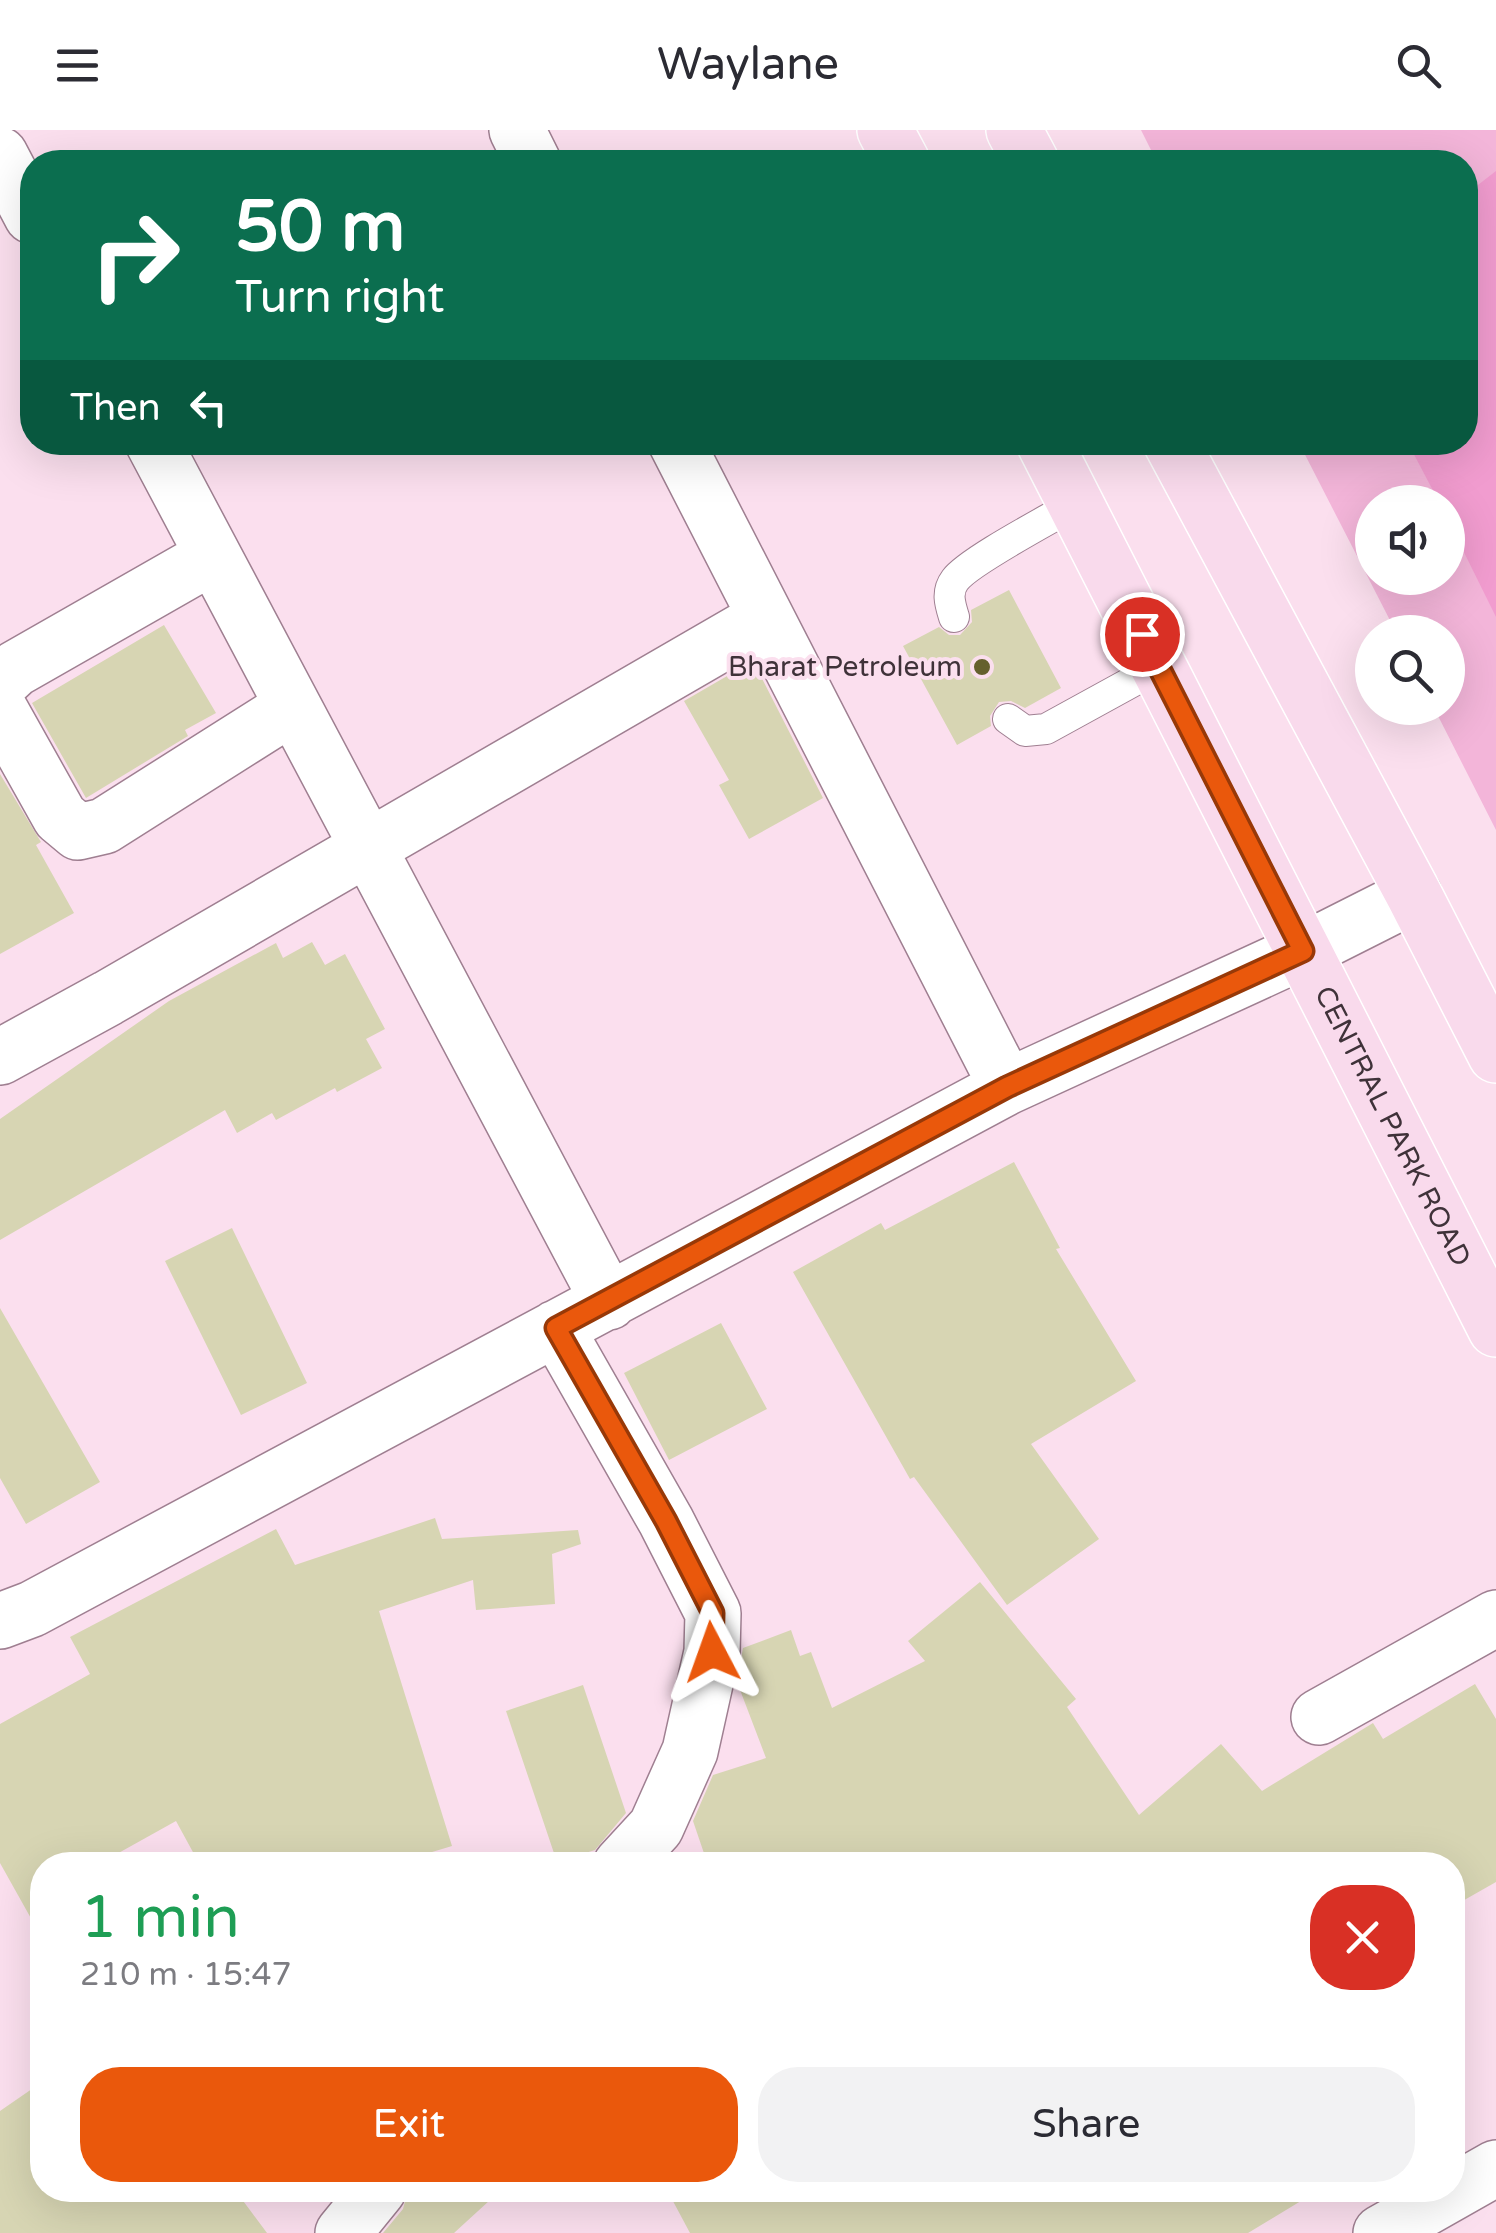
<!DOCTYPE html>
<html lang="en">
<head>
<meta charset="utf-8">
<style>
  :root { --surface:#fff; --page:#f2f2f3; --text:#2b2b33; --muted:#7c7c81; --accent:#ea580c }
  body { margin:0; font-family:"Varela Round",sans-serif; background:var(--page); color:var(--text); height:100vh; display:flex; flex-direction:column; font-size:38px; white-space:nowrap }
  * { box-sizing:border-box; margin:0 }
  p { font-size:32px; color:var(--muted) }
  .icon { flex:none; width:55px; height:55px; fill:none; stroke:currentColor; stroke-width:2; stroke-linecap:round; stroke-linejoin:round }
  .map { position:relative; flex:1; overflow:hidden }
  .drawer { position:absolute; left:30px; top:1722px; width:1435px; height:350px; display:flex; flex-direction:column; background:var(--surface); border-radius:40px; box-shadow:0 10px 40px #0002 }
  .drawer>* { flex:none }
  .top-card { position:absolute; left:20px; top:20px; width:1458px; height:305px; border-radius:40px; box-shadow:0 10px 40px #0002; background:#0b6e4f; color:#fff; overflow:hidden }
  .buttons { position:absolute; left:1355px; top:355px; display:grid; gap:20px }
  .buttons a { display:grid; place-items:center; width:110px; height:110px; border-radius:50%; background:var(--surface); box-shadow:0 10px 40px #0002; font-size:50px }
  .pin { position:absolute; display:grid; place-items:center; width:85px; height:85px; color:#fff; margin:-42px; border:5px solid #fff; border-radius:50%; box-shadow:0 2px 10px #0007 }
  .me { position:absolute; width:110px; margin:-55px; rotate:356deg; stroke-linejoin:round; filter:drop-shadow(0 0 8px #0008) }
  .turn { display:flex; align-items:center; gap:35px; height:210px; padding:0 50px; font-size:45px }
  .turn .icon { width:130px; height:130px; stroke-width:2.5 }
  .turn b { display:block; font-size:70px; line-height:85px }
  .then { display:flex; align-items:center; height:95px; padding:0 50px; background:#0003; gap:20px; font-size:38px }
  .round { display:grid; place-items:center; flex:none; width:105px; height:105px; border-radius:40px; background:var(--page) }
  .headline { display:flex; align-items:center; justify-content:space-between; height:170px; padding:0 50px }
  h1 { font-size:60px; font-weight:600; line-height:75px; color:#1e9e55 }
  .button { display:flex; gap:20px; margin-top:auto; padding:20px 50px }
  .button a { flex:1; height:115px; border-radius:40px; background:var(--accent); color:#fff; font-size:40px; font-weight:600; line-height:115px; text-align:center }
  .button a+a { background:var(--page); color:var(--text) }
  header { display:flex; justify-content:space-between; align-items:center; height:130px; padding:0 50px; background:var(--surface); font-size:45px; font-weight:600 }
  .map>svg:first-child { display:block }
  .green { fill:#f3b5d9; fill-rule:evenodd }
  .water { fill:#f19ccf }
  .building { fill:#d7d5b3 }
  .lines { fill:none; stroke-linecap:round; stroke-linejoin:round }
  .service-casing { stroke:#9f7f91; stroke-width:32 }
  .minor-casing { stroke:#9f7f91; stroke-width:58 }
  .primary-casing { stroke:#fff; stroke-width:58 }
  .service { stroke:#fff; stroke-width:30 }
  .minor { stroke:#fff; stroke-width:55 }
  .primary { stroke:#f9daec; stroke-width:55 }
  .route-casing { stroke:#983908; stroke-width:25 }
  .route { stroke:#ea580c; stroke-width:18 }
  .poi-dot { fill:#65602d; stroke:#fbdfee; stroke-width:4 }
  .labels { text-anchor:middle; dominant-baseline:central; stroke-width:8; stroke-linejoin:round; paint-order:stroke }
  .poi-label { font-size:28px; fill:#3f3239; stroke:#fbdfee; text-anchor:end }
  .street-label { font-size:28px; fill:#3f3239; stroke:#fbdfee }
</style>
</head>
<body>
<header><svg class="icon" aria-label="menu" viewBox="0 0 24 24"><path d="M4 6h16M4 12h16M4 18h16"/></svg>Waylane<svg class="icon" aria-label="search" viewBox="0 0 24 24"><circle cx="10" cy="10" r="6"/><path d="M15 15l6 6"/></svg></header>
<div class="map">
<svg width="1496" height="2103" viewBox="0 0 1496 2103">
  <rect width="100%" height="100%" fill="#fbdfee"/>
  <path class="green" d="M 1141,0 L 1496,0 L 1496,700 L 1434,578 L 1448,578 L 1448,502 L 1396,502 L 1299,313 L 1465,312 L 1465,32 L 1157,32 ZM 1372,372 L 1448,372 L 1448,448 L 1372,448 Z"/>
  <path class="water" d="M 1496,41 L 1496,487 L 1448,390 L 1448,372 L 1439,372 L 1408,313 L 1465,312 L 1465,65 Z"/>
  <path class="building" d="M 1009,460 L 1061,558 L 1025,578 L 1011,571 L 999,572 L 990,586 L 991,596 L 957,615 L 903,516 L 939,497 L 949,505 L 960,505 L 972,492 L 971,480 Z
    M 164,495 L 216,583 L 185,600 L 188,606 L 86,668 L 32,573 Z
    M 753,531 L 823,668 L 749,709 L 719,655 L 729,650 L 684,571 Z
    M 0,644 L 41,712 L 36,715 L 74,783 L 0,824 Z
    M 312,812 L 325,835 L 345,824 L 385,899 L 366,909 L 382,938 L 337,962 L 335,958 L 276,990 L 272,983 L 237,1003 L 225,980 L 0,1110 L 0,989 L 169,871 L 276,813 L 283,828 Z
    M 1014,1032 L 1060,1118 L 1056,1119 L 1136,1251 L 1031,1314 L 1099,1409 L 1007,1475 L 914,1347 L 910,1349 L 793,1142 L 881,1093 L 885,1100 Z
    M 232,1098 L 307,1253 L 241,1285 L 165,1131 Z
    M 0,1178 L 100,1352 L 26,1394 L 0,1348 Z
    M 721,1193 L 767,1279 L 669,1330 L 624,1243 Z
    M 435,1388 L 442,1409 L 578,1400 L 581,1414 L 552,1424 L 555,1474 L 476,1480 L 473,1450 L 379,1481 L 452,1716 L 389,1735 L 200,1735 L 176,1691 L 97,1735 L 42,1735 L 42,1808 L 0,1733 L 0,1594 L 90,1544 L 70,1507 L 276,1399 L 295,1435 Z
    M 980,1452 L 1076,1569 L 1067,1577 L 1139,1685 L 1221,1614 L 1262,1661 L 1373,1593 L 1383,1609 L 1475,1554 L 1496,1589 L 1496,1752 L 1452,1777 L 1452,1735 L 708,1735 L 693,1691 L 713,1645 L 766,1628 L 737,1552 L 743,1518 L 791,1500 L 800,1526 L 811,1522 L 832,1578 L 925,1531 L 908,1511 Z
    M 583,1555 L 626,1683 L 595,1720 L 557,1732 L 506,1581 Z
    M 42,1952 L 42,2060 L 235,2060 L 267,2103 L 0,2103 L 0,1981 Z
    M 408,2060 L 501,2060 L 454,2103 L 383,2103 L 403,2079 Z
    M 667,2060 L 1319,2060 L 1248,2103 L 690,2103 Z"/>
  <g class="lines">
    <g class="service-casing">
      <path id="service" d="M 954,487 C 950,474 946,462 955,450 C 969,431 1050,389 1075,374
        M 1008,589 L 1025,601 L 1046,599 L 1159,537"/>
    </g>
    <g class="minor-casing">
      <path id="minor" d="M 517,0 L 533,32
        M 0,25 L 32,86
        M 153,312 L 609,1172
        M 676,312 L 1007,957
        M 0,553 L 15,539 L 213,426
        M 0,580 L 60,687 L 78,702 L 104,696 L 292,577
        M 0,927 L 108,868 L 765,488
        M 556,1198 L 666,1391 L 713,1483 L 712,1522 L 690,1621 L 656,1697 L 621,1735
        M 0,1491 L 32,1479 L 1007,957 L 1303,821 L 1414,765
        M 1319,1587 L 1496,1488
        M 343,2103 L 378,2060
        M 1381,2103 L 1496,2038"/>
    </g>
    <g class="primary-casing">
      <g id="primary">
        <path d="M 885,0 L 902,32"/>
        <path d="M 1014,0 L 1031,32"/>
        <path id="s1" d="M 1044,312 L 1496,1199"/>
        <path d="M 1171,312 L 1414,765 L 1496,925"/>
      </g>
    </g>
    <use href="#service" class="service"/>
    <use href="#minor" class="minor"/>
    <use href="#primary" class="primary"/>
  </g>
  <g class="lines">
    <g class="route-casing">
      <path id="route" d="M 712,1522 L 713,1483 L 666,1391 L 556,1198 L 1007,957 L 1303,821 L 1142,504"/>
    </g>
    <use href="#route" class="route"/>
  </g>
  <circle class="poi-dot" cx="982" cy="537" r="10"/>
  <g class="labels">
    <g class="poi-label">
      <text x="962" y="537">Bharat Petroleum</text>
    </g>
    <g class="street-label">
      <text stroke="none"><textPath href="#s1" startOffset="768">CENTRAL PARK ROAD</textPath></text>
    </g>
  </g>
</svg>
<div class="buttons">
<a><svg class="icon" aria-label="sound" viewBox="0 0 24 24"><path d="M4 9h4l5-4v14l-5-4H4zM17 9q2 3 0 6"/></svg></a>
<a><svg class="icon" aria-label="search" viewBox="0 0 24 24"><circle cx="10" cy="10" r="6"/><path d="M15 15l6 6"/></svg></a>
</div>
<div class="pin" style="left:1142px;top:504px;background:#d93025"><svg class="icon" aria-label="arrive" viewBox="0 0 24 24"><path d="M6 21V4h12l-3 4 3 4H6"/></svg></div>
<svg class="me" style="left:712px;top:1522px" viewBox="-20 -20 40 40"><path d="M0-17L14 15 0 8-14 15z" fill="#ea580c" stroke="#fff" stroke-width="4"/></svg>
<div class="top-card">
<div class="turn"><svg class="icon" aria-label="right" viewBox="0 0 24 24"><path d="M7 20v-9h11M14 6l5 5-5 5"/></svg><div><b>50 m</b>Turn right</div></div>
<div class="then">Then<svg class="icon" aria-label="left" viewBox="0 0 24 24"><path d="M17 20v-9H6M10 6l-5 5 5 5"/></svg></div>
</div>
<section class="drawer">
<div class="headline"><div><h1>1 min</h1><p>210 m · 15:47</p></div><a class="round" style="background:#d93025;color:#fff"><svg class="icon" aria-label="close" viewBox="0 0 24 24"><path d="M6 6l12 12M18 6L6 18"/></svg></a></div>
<div class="button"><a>Exit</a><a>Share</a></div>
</section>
</div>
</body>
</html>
